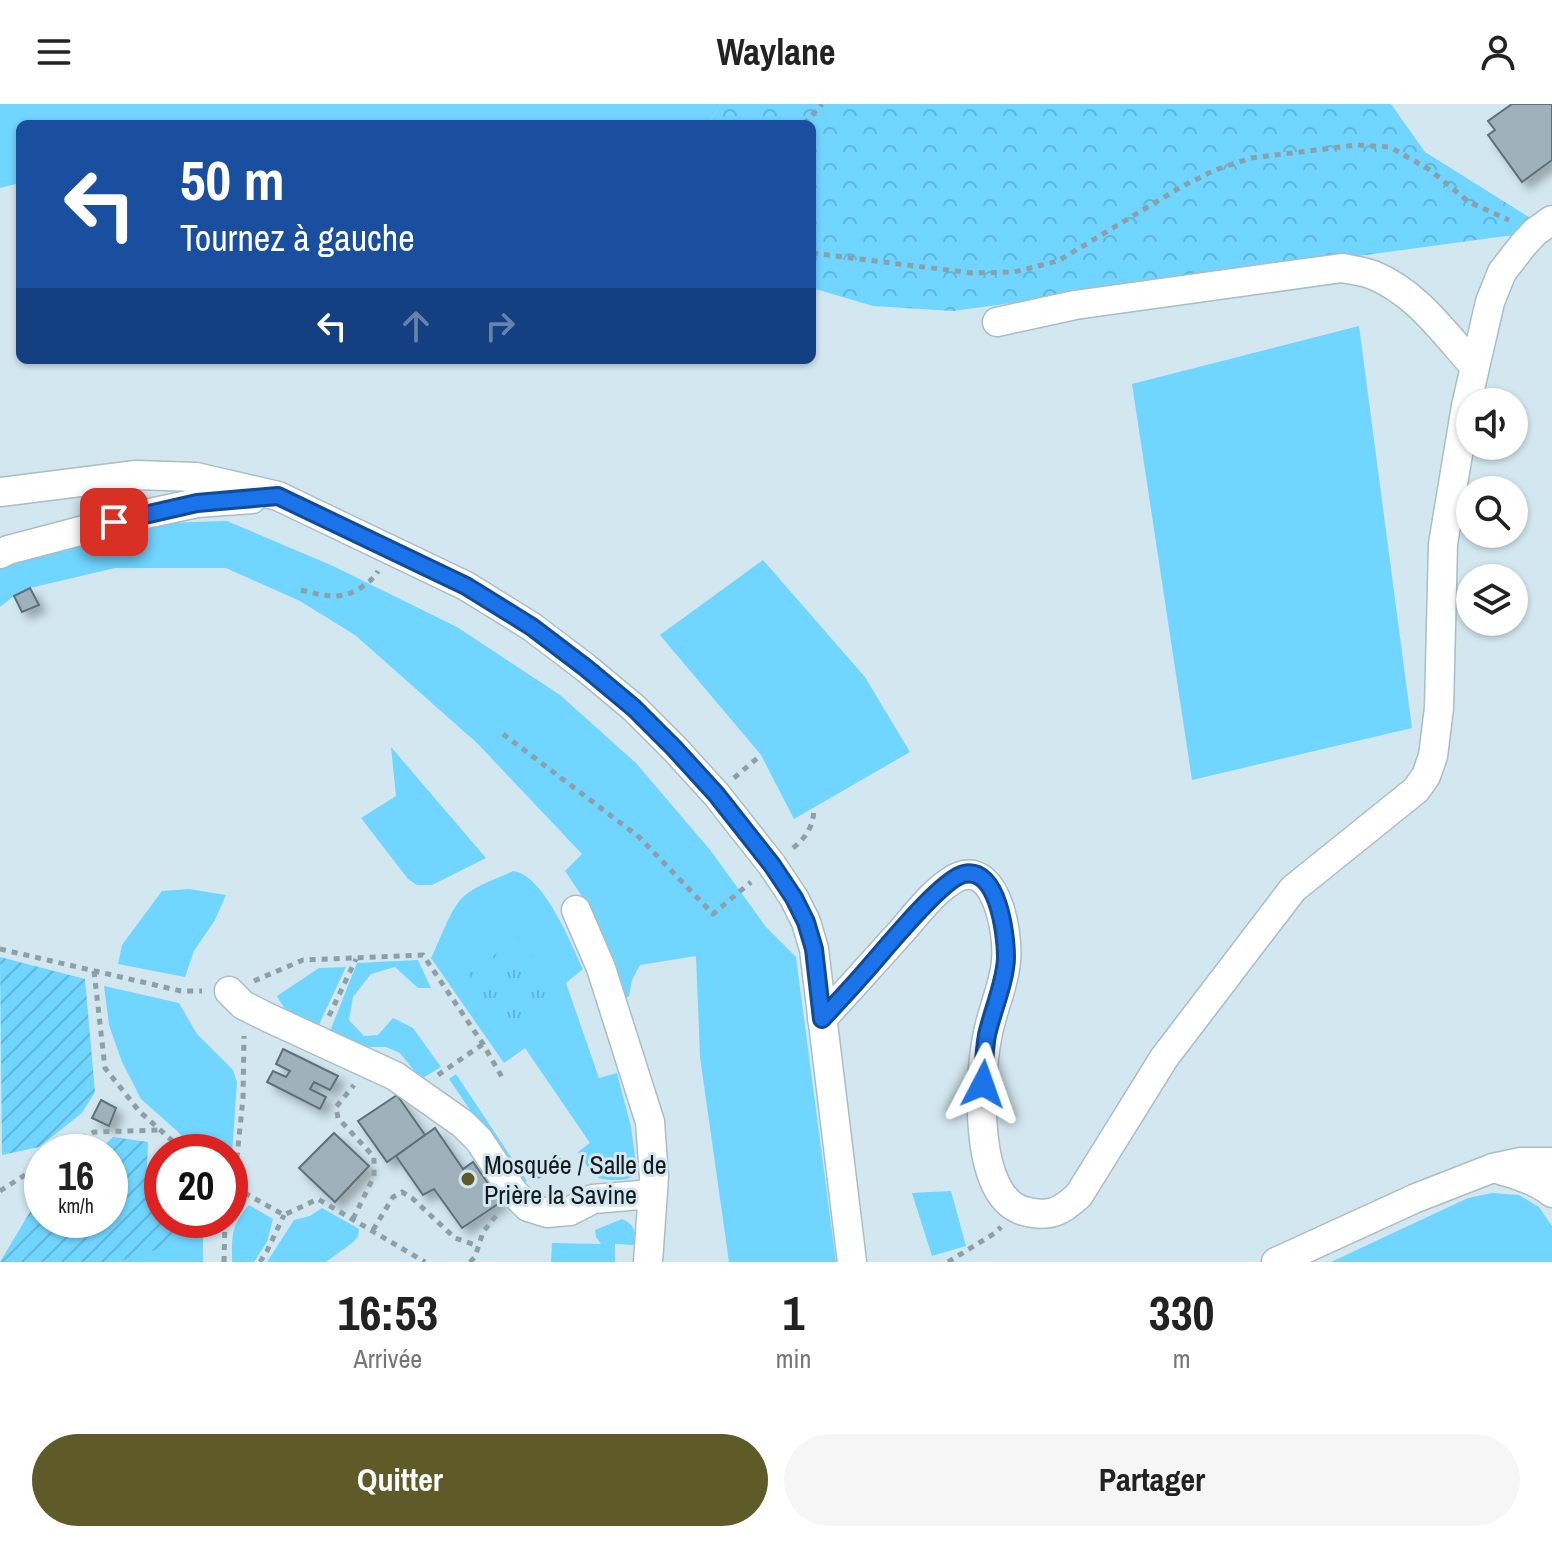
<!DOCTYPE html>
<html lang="fr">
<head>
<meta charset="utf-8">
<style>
  :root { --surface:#fff; --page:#f6f6f6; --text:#222; --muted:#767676; --accent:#5e5b28 }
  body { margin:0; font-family:"Archivo Narrow",sans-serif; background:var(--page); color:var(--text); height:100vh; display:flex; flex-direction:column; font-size:30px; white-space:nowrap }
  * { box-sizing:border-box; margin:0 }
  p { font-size:26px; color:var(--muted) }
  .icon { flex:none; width:44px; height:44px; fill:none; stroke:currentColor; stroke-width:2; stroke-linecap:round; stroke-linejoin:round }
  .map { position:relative; height:1158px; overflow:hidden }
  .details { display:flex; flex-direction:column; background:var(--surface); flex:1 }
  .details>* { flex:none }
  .guide { position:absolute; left:16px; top:16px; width:800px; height:244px; border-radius:12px; box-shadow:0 2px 6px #0004; background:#1a4fa0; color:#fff; overflow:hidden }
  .controls { position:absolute; left:1456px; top:284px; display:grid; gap:16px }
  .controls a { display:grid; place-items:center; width:72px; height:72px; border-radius:50%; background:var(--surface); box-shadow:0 2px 6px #0004; font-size:40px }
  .speed { position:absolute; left:24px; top:1030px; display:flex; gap:16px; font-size:40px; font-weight:700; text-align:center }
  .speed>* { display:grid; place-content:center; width:104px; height:104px; border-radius:50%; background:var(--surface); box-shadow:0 2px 6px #0004; line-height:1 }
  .speed small { font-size:20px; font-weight:400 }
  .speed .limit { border:12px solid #d22; background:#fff; color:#111 }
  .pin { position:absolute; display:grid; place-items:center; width:68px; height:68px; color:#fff; margin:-34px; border-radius:16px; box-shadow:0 4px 12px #0006 }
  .me { position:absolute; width:88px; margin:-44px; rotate:4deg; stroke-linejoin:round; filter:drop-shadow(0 0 6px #0008) }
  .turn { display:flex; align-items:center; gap:28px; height:168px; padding:0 32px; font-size:36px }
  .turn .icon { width:104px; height:104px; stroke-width:2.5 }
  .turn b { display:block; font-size:56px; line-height:68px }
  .lanes { display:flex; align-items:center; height:76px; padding:0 32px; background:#0003; justify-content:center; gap:40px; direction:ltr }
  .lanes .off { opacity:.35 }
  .eta { display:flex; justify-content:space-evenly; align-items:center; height:136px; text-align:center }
  .eta b { font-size:48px; font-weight:700; line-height:56px }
  .primary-button { display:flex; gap:16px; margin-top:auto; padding:16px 32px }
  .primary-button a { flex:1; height:92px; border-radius:48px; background:var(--accent); color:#fff; font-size:32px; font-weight:700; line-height:92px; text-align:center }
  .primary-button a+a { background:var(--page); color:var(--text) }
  header { display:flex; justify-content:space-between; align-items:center; height:104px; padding:0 32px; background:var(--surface); font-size:36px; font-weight:700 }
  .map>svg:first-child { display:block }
  .grass { fill:#70d5ff }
  .forest { fill:url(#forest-crowns) }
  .park { fill:url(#park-tufts) }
  .garden { fill:url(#garden-furrows) }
  .building { fill:#9fb2bb; stroke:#5e6f78; stroke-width:2; filter:url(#shadow) }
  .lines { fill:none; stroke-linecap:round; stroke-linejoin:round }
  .minor-casing { stroke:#a9bdc6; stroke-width:31 }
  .path { stroke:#8f9fa6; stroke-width:5; stroke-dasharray:6 6; stroke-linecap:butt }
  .minor { stroke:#fff; stroke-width:28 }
  .route-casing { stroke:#114b97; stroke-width:20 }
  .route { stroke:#1a73e8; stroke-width:14 }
  .poi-dot { fill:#5e5b28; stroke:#d3e7f0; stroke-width:3 }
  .labels { text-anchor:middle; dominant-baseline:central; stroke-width:6; stroke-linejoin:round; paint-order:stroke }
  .poi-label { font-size:26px; fill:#131a1e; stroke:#d3e7f0; text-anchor:start }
</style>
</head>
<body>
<header><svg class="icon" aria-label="menu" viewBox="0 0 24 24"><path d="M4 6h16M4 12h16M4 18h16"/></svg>Waylane<svg class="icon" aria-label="person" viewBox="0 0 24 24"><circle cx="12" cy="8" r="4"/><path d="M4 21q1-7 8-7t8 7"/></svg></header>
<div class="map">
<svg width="1552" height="1158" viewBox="0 0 1552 1158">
  <defs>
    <pattern id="forest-crowns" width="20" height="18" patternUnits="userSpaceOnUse" patternTransform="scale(2)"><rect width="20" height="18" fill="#70d5ff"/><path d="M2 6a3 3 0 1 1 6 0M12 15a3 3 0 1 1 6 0" fill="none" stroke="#60b6da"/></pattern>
    <pattern id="park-tufts" width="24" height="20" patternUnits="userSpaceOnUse" patternTransform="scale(2)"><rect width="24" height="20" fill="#70d5ff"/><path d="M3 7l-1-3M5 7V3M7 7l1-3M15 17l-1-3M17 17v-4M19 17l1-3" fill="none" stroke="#60b6da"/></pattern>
    <pattern id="garden-furrows" width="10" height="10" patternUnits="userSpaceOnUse" patternTransform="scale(2)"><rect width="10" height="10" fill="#70d5ff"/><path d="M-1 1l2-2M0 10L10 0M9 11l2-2" fill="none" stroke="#60b6da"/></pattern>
    <filter id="shadow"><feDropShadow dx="7" dy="7" stdDeviation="4" flood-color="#0004"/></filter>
  </defs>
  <rect width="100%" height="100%" fill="#d3e7f0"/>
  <path class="grass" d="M 0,0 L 722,0 L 707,20 L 20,20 L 20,79 L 0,84 Z
    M 1359,222 L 1412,624 L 1192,676 L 1132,280 Z
    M 227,417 L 333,462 L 457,523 L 560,591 L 636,659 L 711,747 L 766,823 L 796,853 L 836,1158 L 729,1158 L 700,953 L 696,852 L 640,861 L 632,876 L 629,892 L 626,894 L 588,801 L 565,767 L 582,750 L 477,639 L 355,531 L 300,497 L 226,464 L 115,464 L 30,484 L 14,492 L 0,503 L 0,460 L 128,420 Z
    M 763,456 L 865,573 L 910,648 L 794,715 L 761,651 L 660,531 Z
    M 391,643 L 486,754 L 432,781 L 417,781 L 408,775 L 361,714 L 396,692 Z
    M 513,767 C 543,770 571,839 583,865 L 566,879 L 599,974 L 617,969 L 631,1023 L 637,1067 C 632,1074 629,1075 620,1076 C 591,1077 593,1070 578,1048 L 590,1039 L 525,944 L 504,959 L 431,854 C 439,839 451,803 463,793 C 476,781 497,775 513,767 Z
    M 189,785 L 226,791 L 215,816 L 194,847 L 185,873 L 118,860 L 122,841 L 162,787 Z
    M 418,856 L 431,884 L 418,884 L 395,863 L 371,870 L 353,893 L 349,916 L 364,932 L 378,931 L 393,914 L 413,924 L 441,963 L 421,975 L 400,949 L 386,943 L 370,943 L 346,939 L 329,930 L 357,859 Z
    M 346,863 L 316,927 L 292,917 L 277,892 L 319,864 Z
    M 104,882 L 179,899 L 197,930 L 233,966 L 237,978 L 230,1080 L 230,1048 L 197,1048 L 177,1027 L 141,995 L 122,958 L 109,921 Z
    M 456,970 L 527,1077 L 521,1081 L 449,975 Z
    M 951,1087 L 966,1142 L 932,1152 L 912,1089 Z
    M 1492,1089 L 1519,1091 L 1539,1103 L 1552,1122 L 1552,1158 L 1331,1158 L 1468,1094 Z
    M 249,1101 L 273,1115 L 267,1138 L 254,1158 L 232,1158 C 232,1131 231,1122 249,1101 Z
    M 322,1104 L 359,1125 L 358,1133 L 352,1139 L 326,1158 L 267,1158 L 294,1116 L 310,1112 Z
    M 622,1115 C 635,1121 636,1127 635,1141 L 615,1140 L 615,1158 L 551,1158 L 552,1139 L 601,1140 L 596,1133 L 595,1126 Z
    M 192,1116 L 200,1116 L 203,1133 L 203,1158 L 117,1158 L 132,1153 L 175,1120 L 192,1118 Z"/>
  <path class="forest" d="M 722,0 L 1391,0 L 1425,48 L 1535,117 L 1513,131 L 953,207 L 873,202 L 812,184 L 812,20 L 707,20 Z"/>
  <path class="park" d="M 519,833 L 558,889 L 507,925 L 468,870 Z"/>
  <path class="garden" d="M 0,853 L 85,875 L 95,988 L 82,1009 L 39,1043 L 2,1051 Z
    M 113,1033 L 148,1038 L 147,1065 L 162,1064 L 162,1116 L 192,1116 L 192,1118 L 176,1120 L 177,1139 L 117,1158 L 0,1158 L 42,1088 L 42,1116 L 110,1116 L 110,1048 L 97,1048 Z"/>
  <path class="building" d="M 1512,0 L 1552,0 L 1552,56 L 1522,78 L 1488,31 L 1495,26 L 1488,17 Z
    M 30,484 L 39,501 L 22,508 L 14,492 Z
    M 283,945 L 338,972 L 330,986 L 314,978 L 310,985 L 326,993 L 320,1005 L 267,978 L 273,967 L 286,973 L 290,967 L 276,960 Z
    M 397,991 L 425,1031 L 387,1058 L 358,1017 Z
    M 101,996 L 116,1004 L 109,1022 L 92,1014 Z
    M 435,1024 L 463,1065 L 473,1058 L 501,1098 L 462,1124 L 434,1085 L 423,1091 L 396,1052 Z
    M 334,1029 L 369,1062 L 335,1098 L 299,1064 Z"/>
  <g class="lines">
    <g class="minor-casing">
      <path id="minor" d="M 997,218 L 1075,201 L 1342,164 C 1352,166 1363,167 1373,171 C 1417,189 1444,229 1475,263
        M 0,388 L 136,371 L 196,373 L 278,392 L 466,482 L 532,523 L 586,564 L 634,604 L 674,644 L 716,690 L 772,761 L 794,794 L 806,818 L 814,845 L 852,1158
        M 0,450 L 8,446 L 141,411 L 197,399 L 252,395
        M 576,806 L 601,864 L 650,1018 L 654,1073 L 648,1158
        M 229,887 L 243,901 L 269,914 L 395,972 L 463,1020 L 479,1036 L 514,1089 L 528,1103 L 547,1109 L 570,1107 L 593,1095 L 652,1090
        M 822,915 C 849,886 874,858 900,829 C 916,811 931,790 951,777 C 995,748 1009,828 1006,857 C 1004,883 991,908 987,934 C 979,975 973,1093 1024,1107 C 1049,1114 1061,1108 1079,1091 L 1164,954 L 1293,785 L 1416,686 L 1426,672 L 1433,652 L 1439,604 L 1443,440 L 1466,302 L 1490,198 L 1502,168 L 1523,141 L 1535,128 L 1552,116
        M 1497,1065 C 1517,1071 1536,1076 1552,1089
        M 1276,1158 L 1416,1094 L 1493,1064 L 1521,1058 L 1552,1058"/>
    </g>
    <path class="path" d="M 804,20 L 822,0
      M 812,149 L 972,169 L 1014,168 L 1058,157 L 1181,83 L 1215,66 L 1251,54 L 1357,41 L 1390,43 L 1430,66 L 1469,98 L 1509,116
      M 301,486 C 322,491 339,497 359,485 C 367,479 373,476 378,467
      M 503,630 L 639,733 L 713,810 L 751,778
      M 734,674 L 761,651
      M 793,744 C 807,733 814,721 814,703
      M 0,845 L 181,887 L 202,887
      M 94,867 L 105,964 L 139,1007 L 185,1048
      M 254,877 L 303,856 L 423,851 L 483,940 L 503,975
      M 329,912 L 356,855
      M 438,971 L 483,940
      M 61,1048 L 94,1028 L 161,1026
      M 537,1073 L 563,1055
      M 234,1083 L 284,1111 L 318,1095 L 425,1158
      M 0,1087 L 42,1060
      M 230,1089 L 234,1083 L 243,994 L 244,932
      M 353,1115 L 374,1072 L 374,1053 L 338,1014 L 336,1003 L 354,981
      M 373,1126 L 393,1093 L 402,1088 L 412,1094 L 455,1134 L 478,1142
      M 224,1158 L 225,1116
      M 260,1158 L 267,1147 L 284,1111
      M 470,1158 L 475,1153 L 483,1128 L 498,1109
      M 948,1158 L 995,1129 L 1001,1123"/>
    <use href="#minor" class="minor"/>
  </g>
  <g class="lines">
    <g class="route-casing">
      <path id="route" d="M 114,418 L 197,399 L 278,392 L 466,482 L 532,523 L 586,564 L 634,604 L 674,644 L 716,690 L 772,761 L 794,794 L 806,818 L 814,845 L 822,915 C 836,900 850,885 864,869 C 882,849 941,775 964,770 C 998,762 1006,831 1006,853 C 1006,876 992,908 987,931 C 984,947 984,964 983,980"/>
    </g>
    <use href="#route" class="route"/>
  </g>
  <circle class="poi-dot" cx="468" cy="1075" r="8"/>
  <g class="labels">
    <g class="poi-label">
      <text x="484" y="1060">Mosquée / Salle de<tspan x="484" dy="30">Prière la Savine</tspan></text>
    </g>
  </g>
</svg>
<div class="controls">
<a><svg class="icon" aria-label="sound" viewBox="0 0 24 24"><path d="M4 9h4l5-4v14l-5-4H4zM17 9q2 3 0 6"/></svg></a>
<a><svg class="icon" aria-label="search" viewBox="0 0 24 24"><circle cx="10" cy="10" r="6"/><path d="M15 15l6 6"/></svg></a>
<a><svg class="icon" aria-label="layers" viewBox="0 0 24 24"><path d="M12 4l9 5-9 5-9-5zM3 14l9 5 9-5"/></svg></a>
</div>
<div class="speed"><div>16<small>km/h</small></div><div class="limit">20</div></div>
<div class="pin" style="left:114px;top:418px;background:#d93025"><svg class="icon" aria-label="arrive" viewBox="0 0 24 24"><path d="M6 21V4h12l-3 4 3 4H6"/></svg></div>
<svg class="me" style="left:983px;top:980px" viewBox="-20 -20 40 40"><path d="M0-17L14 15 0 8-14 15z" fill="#1a73e8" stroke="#fff" stroke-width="4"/></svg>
<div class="guide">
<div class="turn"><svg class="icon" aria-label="left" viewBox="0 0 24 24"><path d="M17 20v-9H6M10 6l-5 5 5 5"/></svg><div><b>50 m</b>Tournez à gauche</div></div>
<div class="lanes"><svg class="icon" aria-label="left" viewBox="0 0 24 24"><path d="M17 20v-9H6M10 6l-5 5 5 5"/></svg><svg class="icon off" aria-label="ahead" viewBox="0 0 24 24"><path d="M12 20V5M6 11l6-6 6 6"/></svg><svg class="icon off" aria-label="right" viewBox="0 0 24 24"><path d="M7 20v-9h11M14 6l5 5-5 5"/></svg></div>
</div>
</div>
<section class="details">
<div class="eta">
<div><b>16:53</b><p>Arrivée</p></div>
<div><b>1</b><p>min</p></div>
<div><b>330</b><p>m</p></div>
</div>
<div class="primary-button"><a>Quitter</a><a>Partager</a></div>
</section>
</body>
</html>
